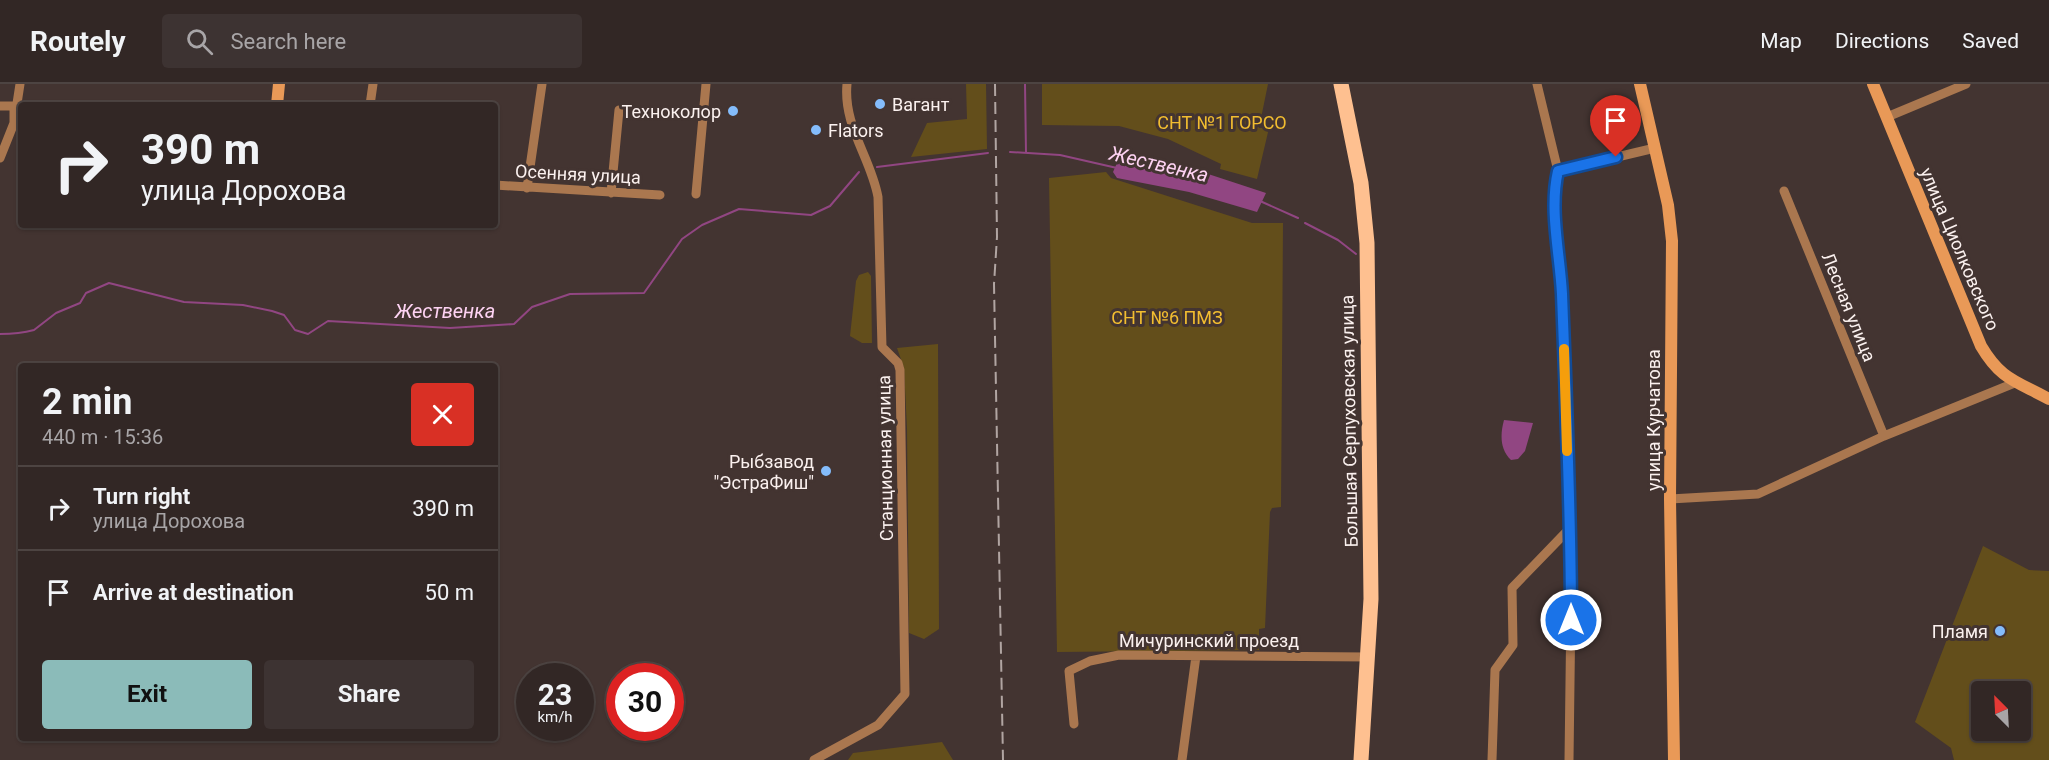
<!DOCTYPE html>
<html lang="en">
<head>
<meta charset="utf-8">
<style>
  :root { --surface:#322725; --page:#3d3332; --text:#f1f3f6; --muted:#a8a5a7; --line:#4d4442; --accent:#8bbbb9 }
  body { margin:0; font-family:Roboto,sans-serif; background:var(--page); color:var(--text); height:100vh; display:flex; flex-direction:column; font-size:22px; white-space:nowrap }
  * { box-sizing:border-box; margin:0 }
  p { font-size:20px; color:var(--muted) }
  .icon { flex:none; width:33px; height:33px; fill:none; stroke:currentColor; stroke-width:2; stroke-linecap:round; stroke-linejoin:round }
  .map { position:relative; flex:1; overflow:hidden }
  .drawer { position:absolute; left:18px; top:279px; width:480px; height:378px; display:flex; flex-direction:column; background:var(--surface); border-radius:6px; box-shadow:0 2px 4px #0004,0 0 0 2px var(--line) }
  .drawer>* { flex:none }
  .banner { position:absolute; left:18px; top:18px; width:480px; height:126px; border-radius:6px; box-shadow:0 2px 4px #0004,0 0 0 2px var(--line); background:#322725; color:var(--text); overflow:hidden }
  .needle { width:39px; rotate:336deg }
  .controls { position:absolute; left:1971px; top:597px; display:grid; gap:12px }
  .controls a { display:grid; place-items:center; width:60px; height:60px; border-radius:6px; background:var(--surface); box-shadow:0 2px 4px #0004,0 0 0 2px var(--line); font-size:30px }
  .speed { position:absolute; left:516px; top:579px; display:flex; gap:12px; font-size:30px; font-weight:700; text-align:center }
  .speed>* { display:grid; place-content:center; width:78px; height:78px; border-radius:50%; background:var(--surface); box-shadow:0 2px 4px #0004,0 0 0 2px var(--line); line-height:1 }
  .speed small { font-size:15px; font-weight:400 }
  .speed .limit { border:9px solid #d22; background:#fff; color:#111 }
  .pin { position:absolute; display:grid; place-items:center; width:51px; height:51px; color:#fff; margin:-62px -26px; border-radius:50% 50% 50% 0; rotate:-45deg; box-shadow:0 0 6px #0007 }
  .pin .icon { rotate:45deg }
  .me { position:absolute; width:66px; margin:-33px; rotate:0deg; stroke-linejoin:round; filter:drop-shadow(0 0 4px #0008) }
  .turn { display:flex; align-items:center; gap:21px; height:126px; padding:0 24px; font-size:27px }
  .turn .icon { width:78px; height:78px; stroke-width:2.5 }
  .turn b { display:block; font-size:42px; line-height:51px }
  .round { display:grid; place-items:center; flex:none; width:63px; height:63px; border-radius:6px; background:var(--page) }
  .summary { display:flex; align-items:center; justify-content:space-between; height:102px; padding:0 24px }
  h1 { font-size:36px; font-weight:700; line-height:45px }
  .cta { display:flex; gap:12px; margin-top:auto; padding:12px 24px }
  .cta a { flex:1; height:69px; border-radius:6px; background:var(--accent); color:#111; font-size:24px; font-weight:700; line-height:69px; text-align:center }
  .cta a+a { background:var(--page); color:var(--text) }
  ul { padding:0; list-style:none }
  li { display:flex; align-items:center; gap:18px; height:84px; padding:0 24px; border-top:2px solid var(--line) }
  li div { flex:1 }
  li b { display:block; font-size:22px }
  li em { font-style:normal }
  header { display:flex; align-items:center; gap:36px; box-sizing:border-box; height:84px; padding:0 30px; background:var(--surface); border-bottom:2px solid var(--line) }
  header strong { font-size:28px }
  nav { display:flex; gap:33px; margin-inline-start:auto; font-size:21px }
  .search { width:420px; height:54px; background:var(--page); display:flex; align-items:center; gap:15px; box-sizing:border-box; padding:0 21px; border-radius:6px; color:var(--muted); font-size:22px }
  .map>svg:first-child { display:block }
  .green { fill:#634e1b; fill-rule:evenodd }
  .water { fill:#914682 }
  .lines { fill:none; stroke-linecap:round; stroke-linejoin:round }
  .stream { stroke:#914682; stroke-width:2 }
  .street { stroke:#aa774f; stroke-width:9 }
  .secondary { stroke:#e99957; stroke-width:12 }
  .primary { stroke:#fec090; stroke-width:15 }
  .rail { stroke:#b1a5a2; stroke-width:2; stroke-dasharray:12 6; stroke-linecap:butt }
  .route-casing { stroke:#114b97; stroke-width:15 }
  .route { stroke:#1a73e8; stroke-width:10 }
  .slow { stroke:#f59e0b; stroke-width:10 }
  .poi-dot { fill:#84bcfb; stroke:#433431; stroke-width:2 }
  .labels { text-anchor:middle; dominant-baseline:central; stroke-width:6; stroke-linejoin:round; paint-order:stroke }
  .poi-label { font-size:18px; fill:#fbf1ef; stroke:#433431; text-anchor:end }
  .park-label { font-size:18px; fill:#f2bd30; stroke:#433431 }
  .street-label { font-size:18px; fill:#fbf1ef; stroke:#433431 }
  .water-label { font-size:20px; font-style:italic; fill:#fed3f3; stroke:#433431 }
</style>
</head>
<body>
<header>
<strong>Routely</strong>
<div class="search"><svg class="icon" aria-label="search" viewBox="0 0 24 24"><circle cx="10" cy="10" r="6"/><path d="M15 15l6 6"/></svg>Search here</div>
<nav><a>Map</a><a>Directions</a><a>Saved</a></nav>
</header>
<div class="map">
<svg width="2049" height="676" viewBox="0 0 2049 676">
  <rect width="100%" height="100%" fill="#433431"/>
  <path class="green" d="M 966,0 L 986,0 L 987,65 L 911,73 L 927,39 L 967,35 Z
    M 1042,0 L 1268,0 L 1259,44 L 1269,44 L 1257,95 L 1220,85 L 1221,80 L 1168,55 L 1119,42 L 1042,41 Z
    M 1106,88 L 1111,94 L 1252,139 L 1283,139 L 1281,423 L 1272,424 L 1270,428 L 1265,544 L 1259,545 L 1259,566 L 1057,568 L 1049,94 Z
    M 868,188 L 871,192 L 872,259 L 862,259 L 850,252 L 856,197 L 859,191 Z
    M 938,260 L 939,545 L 924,555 L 909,549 L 907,345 L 904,284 L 897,264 Z
    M 1983,462 L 2029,486 L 2049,487 L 2049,676 L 1954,676 L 1951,664 L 1915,638 ZM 1982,608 L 2020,608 L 2020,646 L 1982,646 Z
    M 942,658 L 953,676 L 848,676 L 853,669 Z"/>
  <path class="water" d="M 1136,75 L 1171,85 L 1193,85 L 1266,109 L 1257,128 L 1189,108 L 1117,94 L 1113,88 L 1117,79 Z
    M 1504,336 L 1533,339 L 1525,367 L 1518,375 L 1511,376 C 1500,365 1500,351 1504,336 Z"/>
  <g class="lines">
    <path class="stream" d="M 1025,0 L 1026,69
      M 1010,68 L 1060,71 L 1117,84
      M 877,83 L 988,69
      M 1260,117 L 1298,134
      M 1305,139 L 1338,156 L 1356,170
      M 0,250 C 12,250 23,249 34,246 L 56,229 L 80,219 L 86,209 L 109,199 L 184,218 L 243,221 L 272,227 L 284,231 L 295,246 L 308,250 L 328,237 L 450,244 L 514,240 L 532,223 L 570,210 L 644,209 L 682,155 L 702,141 L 739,125 L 811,131 L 830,122 L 859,88"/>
    <path class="street" d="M 1537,0 L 1558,87 L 1553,106 L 1561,185 L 1572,442 L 1569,676
      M 370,21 L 373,0
      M 0,22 L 14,22 L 14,39 L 21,40
      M 1887,33 L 1966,0
      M 0,74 L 14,39 L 20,0
      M 1558,87 L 1655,64
      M 495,101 L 660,111
      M 527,104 L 542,0
      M 1784,107 L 1884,352
      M 611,109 L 619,26
      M 696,110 L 706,0
      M 1670,415 L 1758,410 L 1884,352 L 2017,298
      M 1074,640 L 1069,587 L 1090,577 L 1119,571 L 1369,573
      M 814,676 L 878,641 L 905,610 L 900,286 L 898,279 L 882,263 L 878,113 C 871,74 843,42 847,0
      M 1182,676 L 1196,572
      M 1492,676 L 1495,586 L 1513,561 L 1512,504 L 1572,442"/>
    <path class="secondary" d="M 1640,0 L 1668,121 L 1672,157 L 1670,415 L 1674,676
      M 1873,0 L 1981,262 C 2001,296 2016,297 2049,315
      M 277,21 L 279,0"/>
    <path class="primary" d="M 1341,0 L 1361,99 L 1367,159 L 1371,515 L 1361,676"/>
    <path class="rail" d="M 995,0 L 997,153 L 994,200 L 1003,676"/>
  </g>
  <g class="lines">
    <g class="route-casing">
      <path id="route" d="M 1571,536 C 1571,427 1566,319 1562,210 C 1560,170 1549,126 1558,87 L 1616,73"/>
    </g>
    <use href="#route" class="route"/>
    <path class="slow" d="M 1564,265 L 1567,367"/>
  </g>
  <g class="poi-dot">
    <circle cx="880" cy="20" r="6"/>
    <circle cx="733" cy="27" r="6"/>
    <circle cx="816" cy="46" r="6"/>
    <circle cx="826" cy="387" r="6"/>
    <circle cx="2000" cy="547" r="6"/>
  </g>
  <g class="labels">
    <g class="poi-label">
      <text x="892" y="20" text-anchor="start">Вагант</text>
      <text x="721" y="27">Техноколор</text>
      <text x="828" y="46" text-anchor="start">Flators</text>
      <text x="814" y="377">Рыбзавод<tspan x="814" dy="21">"ЭстраФиш"</tspan></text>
      <text x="1988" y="547">Пламя</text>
    </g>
    <g class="park-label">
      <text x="1222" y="38">СНТ №1 ГОРСО</text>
      <text x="1167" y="233">СНТ №6 ПМЗ</text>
    </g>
    <g class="street-label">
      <text transform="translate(578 90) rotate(3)">Осенняя улица</text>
      <text transform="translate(1960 165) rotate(67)">улица Циолковского</text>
      <text transform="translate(1849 223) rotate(68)">Лесная улица</text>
      <text transform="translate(1653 336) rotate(-90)">улица Курчатова</text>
      <text transform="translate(1349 337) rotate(-91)">Большая Серпуховская улица</text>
      <text transform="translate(885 374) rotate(-91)">Станционная улица</text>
      <text x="1209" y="556">Мичуринский проезд</text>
    </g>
    <g class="water-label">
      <text transform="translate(1159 80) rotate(13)">Жественка</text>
      <text x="445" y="227">Жественка</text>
    </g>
  </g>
</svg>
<div class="controls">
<a><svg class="needle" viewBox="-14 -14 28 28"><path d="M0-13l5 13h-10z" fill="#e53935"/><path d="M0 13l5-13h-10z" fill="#a8a5a7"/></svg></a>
</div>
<div class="speed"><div>23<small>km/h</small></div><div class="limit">30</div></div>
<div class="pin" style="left:1616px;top:73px;background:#d93025"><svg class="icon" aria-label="arrive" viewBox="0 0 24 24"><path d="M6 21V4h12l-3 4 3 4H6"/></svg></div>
<svg class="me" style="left:1571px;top:536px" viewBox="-20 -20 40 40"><circle r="17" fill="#1a73e8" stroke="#fff" stroke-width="3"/><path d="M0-11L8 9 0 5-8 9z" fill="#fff"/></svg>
<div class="banner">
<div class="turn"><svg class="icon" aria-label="right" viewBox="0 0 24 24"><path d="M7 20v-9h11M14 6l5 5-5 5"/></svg><div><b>390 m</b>улица Дорохова</div></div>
</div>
<section class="drawer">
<div class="summary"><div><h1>2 min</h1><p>440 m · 15:36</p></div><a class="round" style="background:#d93025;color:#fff"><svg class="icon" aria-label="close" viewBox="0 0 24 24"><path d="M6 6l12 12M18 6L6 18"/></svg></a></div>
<ul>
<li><svg class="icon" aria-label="right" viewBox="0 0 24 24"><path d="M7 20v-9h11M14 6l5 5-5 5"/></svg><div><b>Turn right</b><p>улица Дорохова</p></div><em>390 m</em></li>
<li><svg class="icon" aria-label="arrive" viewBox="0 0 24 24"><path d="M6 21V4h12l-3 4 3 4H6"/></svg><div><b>Arrive at destination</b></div><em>50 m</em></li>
</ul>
<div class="cta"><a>Exit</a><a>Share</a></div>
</section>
</div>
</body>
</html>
